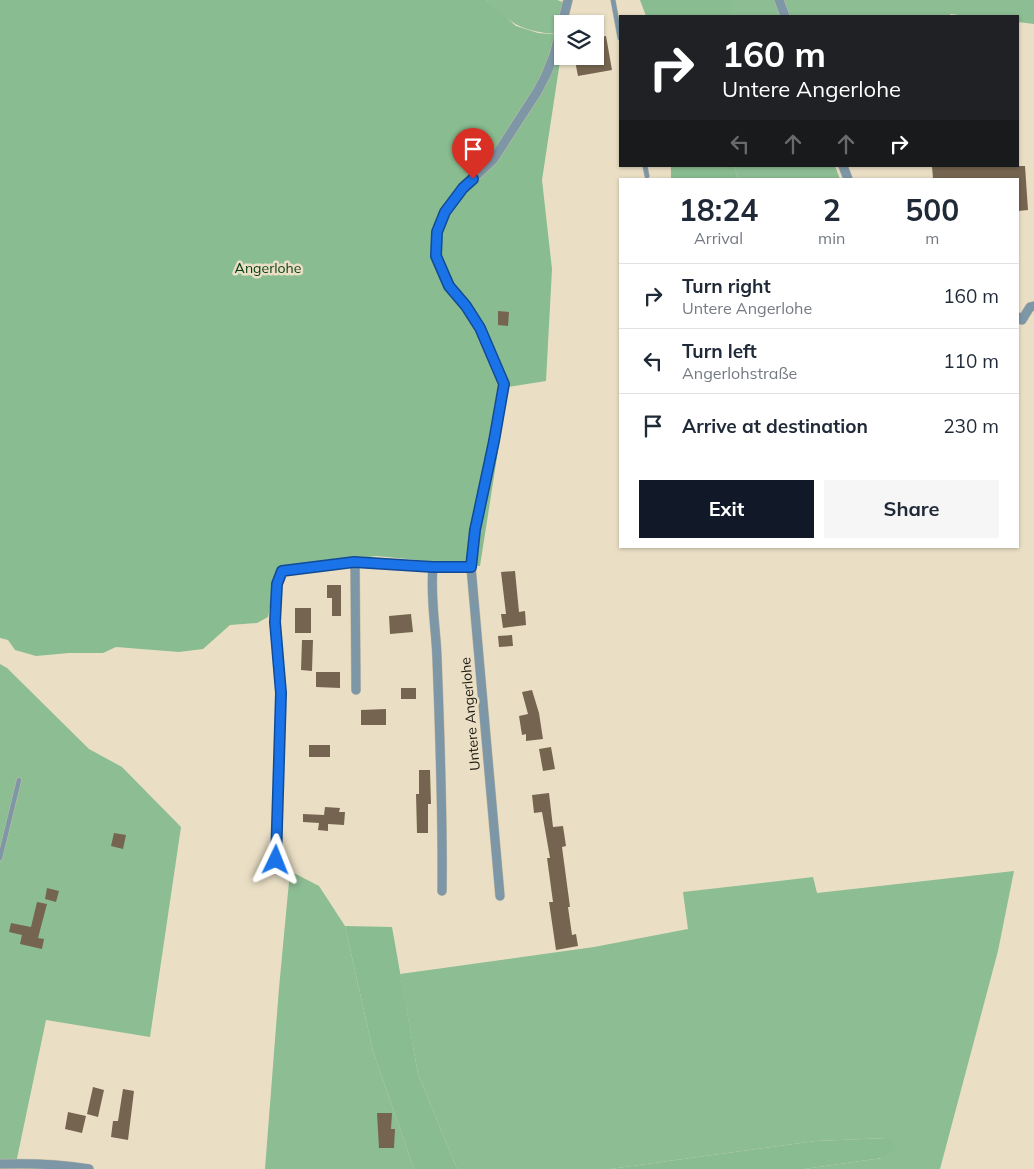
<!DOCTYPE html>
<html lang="en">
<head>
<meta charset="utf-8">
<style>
  :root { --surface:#fff; --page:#f6f6f7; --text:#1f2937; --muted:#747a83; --line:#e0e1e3; --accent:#111827 }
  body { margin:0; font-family:Mulish,sans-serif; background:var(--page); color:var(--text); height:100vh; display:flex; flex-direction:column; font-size:19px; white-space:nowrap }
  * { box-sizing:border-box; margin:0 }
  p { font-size:16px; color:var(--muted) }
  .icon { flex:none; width:28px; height:28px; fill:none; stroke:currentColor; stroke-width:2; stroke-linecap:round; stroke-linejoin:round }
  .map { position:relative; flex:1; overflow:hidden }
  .details { position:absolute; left:619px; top:178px; width:400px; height:370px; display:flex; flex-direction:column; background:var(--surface); border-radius:0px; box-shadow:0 1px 4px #0004 }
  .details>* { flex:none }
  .hud { position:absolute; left:619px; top:15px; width:400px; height:152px; border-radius:0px; box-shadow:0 1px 4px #0004; background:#202124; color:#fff; overflow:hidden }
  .tools { position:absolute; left:554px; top:15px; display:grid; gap:10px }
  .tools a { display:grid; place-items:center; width:50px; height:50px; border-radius:0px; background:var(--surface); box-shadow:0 1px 4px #0004; font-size:25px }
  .pin { position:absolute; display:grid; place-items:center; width:42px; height:42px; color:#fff; margin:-51px -21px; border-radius:50% 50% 50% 0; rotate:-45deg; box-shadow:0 0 5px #0007 }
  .pin .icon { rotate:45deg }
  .me { position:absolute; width:55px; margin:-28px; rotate:2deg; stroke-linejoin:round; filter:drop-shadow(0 0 4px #0008) }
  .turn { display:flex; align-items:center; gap:18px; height:105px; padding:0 20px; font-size:22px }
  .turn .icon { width:65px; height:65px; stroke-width:2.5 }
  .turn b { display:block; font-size:35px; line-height:42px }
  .lanes { display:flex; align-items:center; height:48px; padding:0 20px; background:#0003; justify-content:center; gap:25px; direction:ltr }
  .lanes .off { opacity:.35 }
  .eta { display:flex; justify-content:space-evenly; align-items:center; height:85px; text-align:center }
  .eta b { font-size:30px; font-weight:700; line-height:35px }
  .button { display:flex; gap:10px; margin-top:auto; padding:10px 20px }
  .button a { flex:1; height:58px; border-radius:0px; background:var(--accent); color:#fff; font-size:20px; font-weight:700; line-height:58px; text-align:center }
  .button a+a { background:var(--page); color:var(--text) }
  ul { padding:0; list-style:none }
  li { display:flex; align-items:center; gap:15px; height:65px; padding:0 20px; border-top:1px solid var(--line) }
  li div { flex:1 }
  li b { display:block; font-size:19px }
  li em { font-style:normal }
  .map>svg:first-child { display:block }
  .green { fill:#8cbd93 }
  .forest { fill:#89bc90 }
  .building { fill:#756550 }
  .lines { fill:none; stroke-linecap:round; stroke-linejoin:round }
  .lane-casing { stroke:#c6bca5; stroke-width:5.5 }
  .street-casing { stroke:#c6bca5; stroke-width:10 }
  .lane { stroke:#7e97a7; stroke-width:4.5 }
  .street { stroke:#7e97a7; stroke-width:9 }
  .route-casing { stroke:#114b97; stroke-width:12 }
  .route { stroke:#1a73e8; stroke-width:9 }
  .labels { text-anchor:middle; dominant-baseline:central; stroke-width:5; stroke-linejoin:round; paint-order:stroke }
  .park-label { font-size:14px; fill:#003c13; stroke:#eadfc5 }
  .street-label { font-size:14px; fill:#201c12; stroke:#eadfc5 }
</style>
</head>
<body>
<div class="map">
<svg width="1034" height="1169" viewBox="0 0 1034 1169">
  <rect width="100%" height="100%" fill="#eadfc5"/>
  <path class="green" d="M 486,0 L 557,0 L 563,2 L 556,34 C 520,31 512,24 486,0 Z
    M 732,0 L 1034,0 L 1034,24 L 1018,22 L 1018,16 L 967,16 L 951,14 L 948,16 L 732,16 Z
    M 734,166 L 835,166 L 840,179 L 738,179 Z
    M 0,664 L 7,668 L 89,749 L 122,767 L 181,827 L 150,1037 L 46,1020 L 15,1168 L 48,1169 L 0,1169 Z
    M 290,871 L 319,886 L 345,926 L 373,1051 L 414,1169 L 265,1169 L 279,988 Z
    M 1014,871 L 998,951 L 940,1169 L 804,1169 L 882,1158 L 887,1138 L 816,1141 L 610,1169 L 457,1169 L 418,1074 L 400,974 L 594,947 L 688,929 L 683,892 L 813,877 L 817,893 Z"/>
  <path class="forest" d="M 0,0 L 486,0 L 516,26 L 538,33 L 562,35 L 562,48 L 542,180 L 552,269 L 546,381 L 508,387 L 480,566 L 376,556 L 278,569 L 268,617 L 257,623 L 230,625 L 203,649 L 179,652 L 116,647 L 103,653 L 69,653 L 36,656 L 15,650 L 8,640 L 0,638 Z
    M 640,0 L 732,0 L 732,16 L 646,16 Z
    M 671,166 L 734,166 L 738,179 L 671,179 Z
    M 345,926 L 392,927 L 418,1074 L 457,1169 L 414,1169 L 373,1051 Z
    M 887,1138 L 897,1147 L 882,1158 L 804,1169 L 610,1169 L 816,1141 Z"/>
  <path class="building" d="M 606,36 L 612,70 L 578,76 L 574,56 L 595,56 L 595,38 Z
    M 932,166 L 1025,166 L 1028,210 L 1018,211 L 1018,179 L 933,179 Z
    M 498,311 L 509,312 L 508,326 L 498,325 Z
    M 515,571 L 519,612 L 525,611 L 526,625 L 503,628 L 501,614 L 506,614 L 501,572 Z
    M 327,585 L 341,585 L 341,616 L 332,616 L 332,598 L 327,598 Z
    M 295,608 L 311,608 L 311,633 L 295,633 Z
    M 411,614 L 413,632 L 390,634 L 389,616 Z
    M 512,635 L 513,646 L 499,647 L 498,636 Z
    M 302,640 L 313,640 L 312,671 L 301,670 Z
    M 316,672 L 340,672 L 340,688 L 316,687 Z
    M 401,688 L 416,688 L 416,699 L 401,699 Z
    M 532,690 L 539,713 L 543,739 L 526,741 L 526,734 L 522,735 L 519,716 L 528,714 L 522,692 Z
    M 386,709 L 386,725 L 361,725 L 361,710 Z
    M 309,745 L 330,745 L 330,757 L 309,757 Z
    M 551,747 L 555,769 L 543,771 L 539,749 Z
    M 419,770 L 430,770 L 431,804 L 428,804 L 428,833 L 417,833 L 416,794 L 419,794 Z
    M 549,793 L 553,827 L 563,826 L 566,846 L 562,847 L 570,907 L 568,907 L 572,935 L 576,934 L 578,946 L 556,950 L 549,902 L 553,902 L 547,858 L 550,858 L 542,812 L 534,813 L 532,795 Z
    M 325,807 L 340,808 L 339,812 L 345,812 L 344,825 L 328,824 L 328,831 L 318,830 L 319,823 L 303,822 L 303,814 L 324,815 Z
    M 114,833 L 126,835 L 123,849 L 111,846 Z
    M 47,888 L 59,891 L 56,902 L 45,899 Z
    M 37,902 L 47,904 L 38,938 L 44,939 L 42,949 L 20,944 L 22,935 L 9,932 L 11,923 L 31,927 Z
    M 93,1087 L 104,1090 L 98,1117 L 87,1114 Z
    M 123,1089 L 134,1091 L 128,1140 L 111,1137 L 113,1121 L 118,1121 Z
    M 68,1112 L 86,1116 L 82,1133 L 65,1129 Z
    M 377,1113 L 392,1113 L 391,1129 L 395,1129 L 394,1148 L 379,1148 Z"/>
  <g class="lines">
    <g class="lane-casing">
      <path id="lane" d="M 613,0 L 620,38
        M 645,166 L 647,176
        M 0,858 L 19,780
        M 276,860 L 281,693 L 275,622 L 277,584 L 282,571"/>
    </g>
    <g class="street-casing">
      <path id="street" d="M 779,0 L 785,16
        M 843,166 L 848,179
        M 1018,317 L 1022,320 L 1030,307 L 1034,306
        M 355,561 L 356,690
        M 433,567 C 430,598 436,628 437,658 C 440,736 443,813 442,891
        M 282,571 L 355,561 L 433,567 L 471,567
        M 500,896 L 471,567 L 475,530 L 494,441 L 503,384 L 479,329 L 466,307 L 449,286 L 436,256 L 437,232 L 445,212 L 463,188 L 493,160 L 537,92 L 546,75 L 554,55 L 568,0
        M 0,1164 C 30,1163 59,1164 89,1169"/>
    </g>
    <use href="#lane" class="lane"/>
    <use href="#street" class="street"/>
  </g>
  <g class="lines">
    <g class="route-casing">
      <path id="route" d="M 276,860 L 281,693 L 275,622 L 277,584 L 282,571 L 354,562 L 433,567 L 471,567 L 475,530 L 494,441 L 504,384 L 480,328 L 466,306 L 449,286 L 436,256 L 437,232 L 445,212 L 463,188 L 473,179"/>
    </g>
    <use href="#route" class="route"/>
  </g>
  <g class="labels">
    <g class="park-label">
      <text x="268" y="268">Angerlohe</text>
    </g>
    <g class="street-label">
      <text transform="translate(470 714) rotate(-95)">Untere Angerlohe</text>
    </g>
  </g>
</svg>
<div class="tools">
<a><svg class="icon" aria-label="layers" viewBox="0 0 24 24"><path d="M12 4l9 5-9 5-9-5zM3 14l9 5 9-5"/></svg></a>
</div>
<div class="pin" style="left:473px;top:179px;background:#d93025"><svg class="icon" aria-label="arrive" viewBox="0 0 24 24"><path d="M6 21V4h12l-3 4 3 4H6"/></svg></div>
<svg class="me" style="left:276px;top:860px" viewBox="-20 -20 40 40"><path d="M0-17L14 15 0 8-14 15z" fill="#1a73e8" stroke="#fff" stroke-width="4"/></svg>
<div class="hud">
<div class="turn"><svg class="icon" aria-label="right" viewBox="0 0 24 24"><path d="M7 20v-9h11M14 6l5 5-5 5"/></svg><div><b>160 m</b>Untere Angerlohe</div></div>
<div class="lanes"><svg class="icon off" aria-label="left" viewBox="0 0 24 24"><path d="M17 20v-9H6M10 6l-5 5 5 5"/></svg><svg class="icon off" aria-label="ahead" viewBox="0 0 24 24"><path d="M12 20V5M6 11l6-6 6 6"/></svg><svg class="icon off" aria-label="ahead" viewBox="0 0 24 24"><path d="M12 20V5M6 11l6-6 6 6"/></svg><svg class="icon" aria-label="right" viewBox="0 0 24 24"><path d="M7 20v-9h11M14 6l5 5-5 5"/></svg></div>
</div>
<section class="details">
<div class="eta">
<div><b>18:24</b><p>Arrival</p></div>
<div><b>2</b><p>min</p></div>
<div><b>500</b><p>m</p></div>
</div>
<ul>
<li><svg class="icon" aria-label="right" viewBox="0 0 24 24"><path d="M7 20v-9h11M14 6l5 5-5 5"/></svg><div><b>Turn right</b><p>Untere Angerlohe</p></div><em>160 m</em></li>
<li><svg class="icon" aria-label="left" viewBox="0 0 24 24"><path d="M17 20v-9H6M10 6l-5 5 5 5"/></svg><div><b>Turn left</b><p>Angerlohstraße</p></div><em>110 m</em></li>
<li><svg class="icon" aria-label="arrive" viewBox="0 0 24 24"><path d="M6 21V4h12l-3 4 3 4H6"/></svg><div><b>Arrive at destination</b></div><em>230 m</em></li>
</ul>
<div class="button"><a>Exit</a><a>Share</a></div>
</section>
</div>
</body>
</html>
